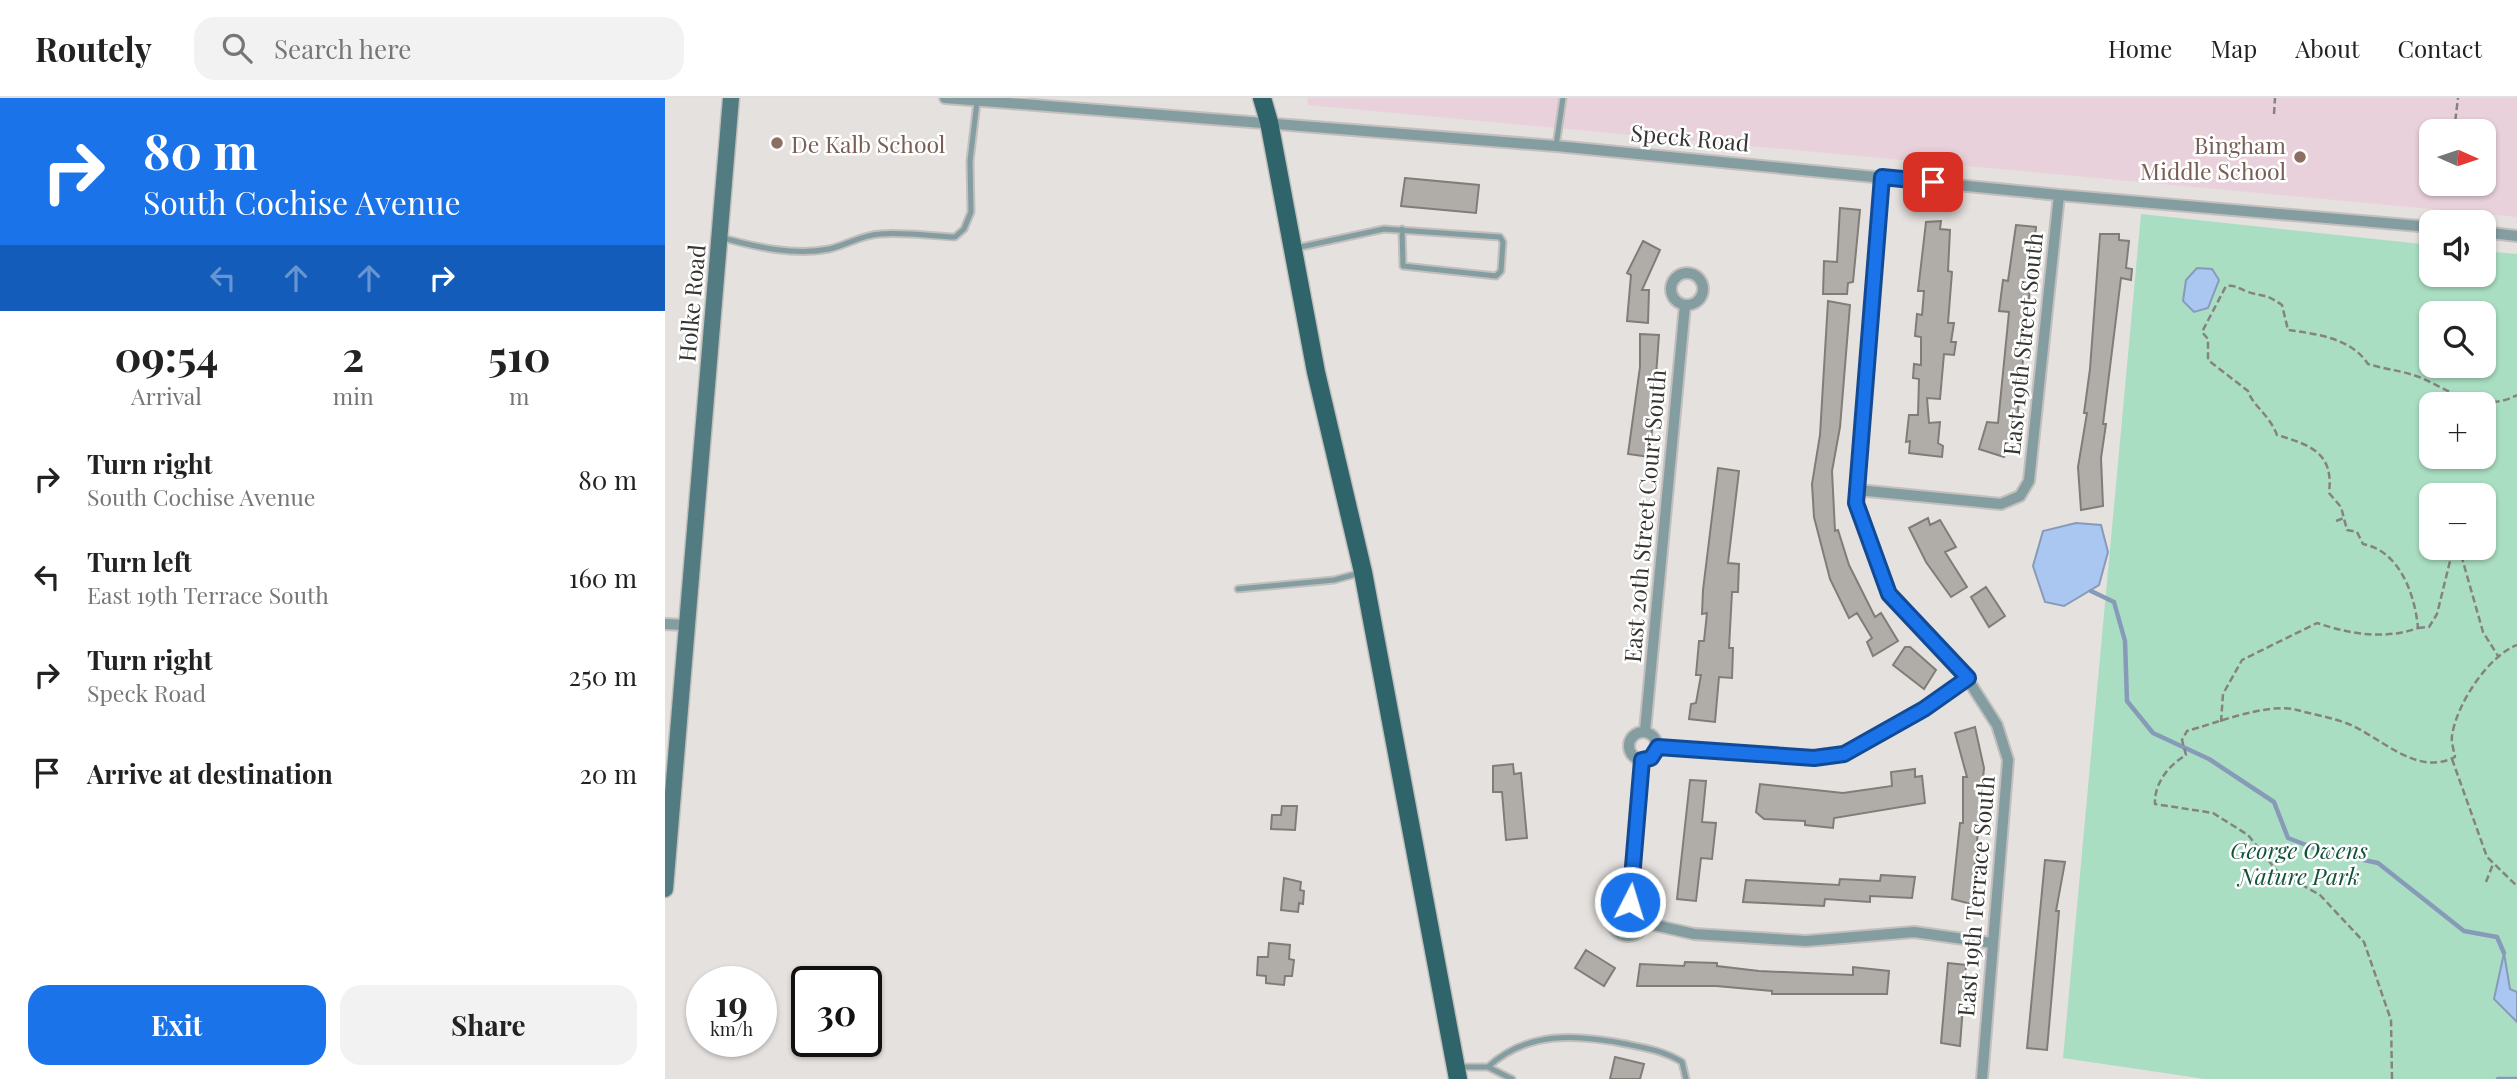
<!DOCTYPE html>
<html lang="en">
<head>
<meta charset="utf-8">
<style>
  :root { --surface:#fff; --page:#f2f2f2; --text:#222; --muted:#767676; --line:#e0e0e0; --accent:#1a73e8 }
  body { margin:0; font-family:"Playfair Display",serif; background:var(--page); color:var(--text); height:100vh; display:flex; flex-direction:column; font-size:26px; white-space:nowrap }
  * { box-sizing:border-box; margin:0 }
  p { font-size:23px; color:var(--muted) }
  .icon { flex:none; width:38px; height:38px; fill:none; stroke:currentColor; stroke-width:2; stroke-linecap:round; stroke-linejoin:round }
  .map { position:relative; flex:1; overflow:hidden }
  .side { display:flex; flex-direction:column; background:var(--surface); width:665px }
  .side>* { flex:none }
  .top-card { background:#1a73e8; color:#fff; overflow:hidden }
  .needle { width:46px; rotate:93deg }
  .controls { position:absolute; left:1754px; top:21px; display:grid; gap:14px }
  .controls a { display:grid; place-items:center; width:77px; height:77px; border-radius:14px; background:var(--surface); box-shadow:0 2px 5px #0004; font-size:35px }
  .speed { position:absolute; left:21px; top:868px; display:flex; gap:14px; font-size:35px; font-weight:700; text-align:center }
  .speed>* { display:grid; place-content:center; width:91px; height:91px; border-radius:50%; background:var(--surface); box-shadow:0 2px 5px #0004; line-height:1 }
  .speed small { font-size:18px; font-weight:400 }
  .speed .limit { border:4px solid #111; border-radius:10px; background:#fff; color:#111 }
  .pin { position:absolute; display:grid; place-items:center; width:60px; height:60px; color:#fff; margin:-30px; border-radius:14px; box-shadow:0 4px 10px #0006 }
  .me { position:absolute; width:77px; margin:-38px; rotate:5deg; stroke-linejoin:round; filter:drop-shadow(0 0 5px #0008) }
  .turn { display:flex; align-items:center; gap:24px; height:147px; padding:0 28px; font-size:32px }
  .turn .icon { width:91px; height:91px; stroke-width:2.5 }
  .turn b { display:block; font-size:49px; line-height:60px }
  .lanes { display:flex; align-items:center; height:66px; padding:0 28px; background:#0003; justify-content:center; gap:35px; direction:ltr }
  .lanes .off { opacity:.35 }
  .eta { display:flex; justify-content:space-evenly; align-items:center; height:119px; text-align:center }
  .eta b { font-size:42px; font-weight:700; line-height:49px }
  .button { display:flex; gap:14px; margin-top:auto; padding:14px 28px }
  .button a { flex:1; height:80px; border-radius:21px; background:var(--accent); color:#fff; font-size:28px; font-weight:700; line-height:80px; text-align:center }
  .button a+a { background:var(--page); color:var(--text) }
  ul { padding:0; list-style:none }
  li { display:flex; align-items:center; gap:21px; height:98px; padding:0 28px }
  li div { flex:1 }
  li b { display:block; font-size:26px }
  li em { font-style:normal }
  header { display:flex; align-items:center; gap:42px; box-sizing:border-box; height:98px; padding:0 35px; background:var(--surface); border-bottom:2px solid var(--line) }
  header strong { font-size:33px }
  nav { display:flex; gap:38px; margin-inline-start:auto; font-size:24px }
  .search { width:490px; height:63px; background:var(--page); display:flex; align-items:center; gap:18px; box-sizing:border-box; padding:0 24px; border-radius:21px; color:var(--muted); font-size:26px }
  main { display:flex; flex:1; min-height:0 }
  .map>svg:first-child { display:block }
  .education { fill:#e9d1dc; fill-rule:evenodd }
  .green { fill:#aadec2; fill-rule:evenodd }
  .water { fill:#aac7f2; stroke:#879bb9; stroke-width:2 }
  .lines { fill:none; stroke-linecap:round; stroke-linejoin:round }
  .stream { stroke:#879bb9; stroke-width:4.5 }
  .building { fill:#b0ada9; stroke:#807d79; stroke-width:2 }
  .lane-casing { stroke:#c2bfbc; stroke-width:9 }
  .street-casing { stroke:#c2bfbc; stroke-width:14 }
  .secondary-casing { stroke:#c2bfbc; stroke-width:19 }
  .primary-casing { stroke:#c2bfbc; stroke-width:21 }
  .path { stroke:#858380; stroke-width:2.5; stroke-dasharray:7 3.5; stroke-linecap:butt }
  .lane { stroke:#839da1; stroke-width:5 }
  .street { stroke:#839da1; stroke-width:10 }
  .secondary { stroke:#537c82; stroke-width:16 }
  .primary { stroke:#2f646b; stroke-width:18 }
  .route-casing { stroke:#114b97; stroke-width:18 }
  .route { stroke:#1a73e8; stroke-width:12 }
  .education-dot { fill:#8d6e63; stroke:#fff; stroke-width:2.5 }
  .labels { text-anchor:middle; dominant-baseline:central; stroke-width:5; stroke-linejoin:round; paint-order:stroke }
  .street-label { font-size:23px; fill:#363533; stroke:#fff }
  .education-label { font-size:23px; fill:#785e54; stroke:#fff; text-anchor:start }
  .park-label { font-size:23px; font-style:italic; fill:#135439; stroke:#fff }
</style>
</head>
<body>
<header>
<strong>Routely</strong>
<div class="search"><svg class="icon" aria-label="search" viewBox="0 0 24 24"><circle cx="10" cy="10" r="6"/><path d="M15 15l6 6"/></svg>Search here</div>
<nav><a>Home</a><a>Map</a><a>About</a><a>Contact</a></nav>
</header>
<main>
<section class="side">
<div class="top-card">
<div class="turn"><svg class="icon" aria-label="right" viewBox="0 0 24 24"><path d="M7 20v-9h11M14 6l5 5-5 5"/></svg><div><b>80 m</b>South Cochise Avenue</div></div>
<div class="lanes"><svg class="icon off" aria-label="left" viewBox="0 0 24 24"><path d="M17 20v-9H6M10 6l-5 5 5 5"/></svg><svg class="icon off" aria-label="ahead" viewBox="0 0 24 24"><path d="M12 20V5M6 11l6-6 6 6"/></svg><svg class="icon off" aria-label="ahead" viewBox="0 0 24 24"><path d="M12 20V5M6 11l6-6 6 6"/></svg><svg class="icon" aria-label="right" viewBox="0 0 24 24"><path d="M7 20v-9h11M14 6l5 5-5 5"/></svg></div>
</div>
<div class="eta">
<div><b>09:54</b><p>Arrival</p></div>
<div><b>2</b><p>min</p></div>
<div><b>510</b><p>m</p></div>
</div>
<ul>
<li><svg class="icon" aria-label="right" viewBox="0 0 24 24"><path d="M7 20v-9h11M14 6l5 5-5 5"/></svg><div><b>Turn right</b><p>South Cochise Avenue</p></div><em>80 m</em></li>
<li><svg class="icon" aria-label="left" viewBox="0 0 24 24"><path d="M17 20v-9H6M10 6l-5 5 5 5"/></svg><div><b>Turn left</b><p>East 19th Terrace South</p></div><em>160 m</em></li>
<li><svg class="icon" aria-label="right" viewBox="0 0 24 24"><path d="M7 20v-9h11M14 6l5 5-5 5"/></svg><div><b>Turn right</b><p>Speck Road</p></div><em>250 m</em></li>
<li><svg class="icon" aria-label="arrive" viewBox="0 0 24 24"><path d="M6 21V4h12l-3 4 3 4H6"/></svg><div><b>Arrive at destination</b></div><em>20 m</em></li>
</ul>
<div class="button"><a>Exit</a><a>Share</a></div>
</section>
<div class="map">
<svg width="1852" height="981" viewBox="0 0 1852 981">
  <rect width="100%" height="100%" fill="#e5e1de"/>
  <path class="education" d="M 642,0 L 1852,0 L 1852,119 L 643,7 ZM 1766,33 L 1818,33 L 1818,86 L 1766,86 Z"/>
  <path class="green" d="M 1476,116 L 1766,147 L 1766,177 L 1818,177 L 1818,153 L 1852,156 L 1852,981 L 1540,981 L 1398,960 ZM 1766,215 L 1818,215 L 1818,268 L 1766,268 ZM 1766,306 L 1818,306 L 1818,359 L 1766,359 ZM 1766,397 L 1818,397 L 1818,450 L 1766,450 Z"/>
  <path class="water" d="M 1532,170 L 1547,171 L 1554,182 L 1543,210 L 1529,214 L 1518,203 L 1521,182 Z
    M 1411,425 L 1436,427 L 1443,454 L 1434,487 L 1399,508 L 1380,504 L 1368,468 L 1378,433 Z
    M 1839,855 L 1845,891 L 1852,894 L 1852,924 L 1829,901 Z"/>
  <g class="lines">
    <path class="stream" d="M 1426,493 L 1449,504 L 1460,543 L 1462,603 L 1488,635 L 1544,661 L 1609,704 L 1623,740 L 1657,753 L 1713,765 L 1799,833 L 1832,839 L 1839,855
      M 1833,981 L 1852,981"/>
  </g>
  <path class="building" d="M 740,80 L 814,87 L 811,115 L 736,108 Z
    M 1175,110 L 1195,112 L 1188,184 L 1183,185 L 1182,196 L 1158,196 L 1159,163 L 1172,164 Z
    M 1276,123 L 1275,131 L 1285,132 L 1283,173 L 1287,174 L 1283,225 L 1289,225 L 1286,244 L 1291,244 L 1289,257 L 1279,256 L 1275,301 L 1262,300 L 1264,325 L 1275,324 L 1273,345 L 1278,348 L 1277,359 L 1244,355 L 1245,343 L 1241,344 L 1244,317 L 1253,317 L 1254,281 L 1248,280 L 1249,266 L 1256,267 L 1256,239 L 1250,238 L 1252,216 L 1257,217 L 1259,193 L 1253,193 L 1261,124 Z
    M 1351,127 L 1371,129 L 1351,333 L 1339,359 L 1314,351 L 1322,324 L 1333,325 L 1344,214 L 1334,213 L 1338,182 L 1343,183 Z
    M 1435,136 L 1454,136 L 1454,142 L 1464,143 L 1461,170 L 1467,171 L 1466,182 L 1456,180 L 1438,326 L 1441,326 L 1436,360 L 1438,408 L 1416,412 L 1413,369 L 1422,315 L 1419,315 L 1425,271 Z
    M 978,143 L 995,152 L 977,192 L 984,192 L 983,225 L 962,223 L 966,177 L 962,175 Z
    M 1163,203 L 1185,207 L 1175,329 L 1167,373 L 1170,433 L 1173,432 L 1184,467 L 1210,519 L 1216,515 L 1233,543 L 1208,558 L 1202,544 L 1207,540 L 1192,515 L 1184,520 L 1165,481 L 1149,419 L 1147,386 L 1155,337 Z
    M 975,236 L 994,237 L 985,359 L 963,356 L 975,269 Z
    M 1053,370 L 1074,373 L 1063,465 L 1074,466 L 1073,494 L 1067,494 L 1064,550 L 1068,550 L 1067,580 L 1054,579 L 1050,624 L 1024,621 L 1026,606 L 1031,605 L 1036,577 L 1031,577 L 1034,543 L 1039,543 L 1042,515 L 1037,516 L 1038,492 Z
    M 1263,420 L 1265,427 L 1275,422 L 1291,449 L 1280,454 L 1302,489 L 1286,499 L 1261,464 L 1244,430 Z
    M 1321,489 L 1340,518 L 1324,529 L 1306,499 Z
    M 1240,549 L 1245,549 L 1271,572 L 1259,591 L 1228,567 Z
    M 1310,629 L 1319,670 L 1306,806 L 1287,801 L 1295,725 L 1298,725 L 1298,679 L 1302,679 L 1290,635 Z
    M 848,666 L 849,676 L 856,675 L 862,740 L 841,742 L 837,694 L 828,694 L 828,668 Z
    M 1250,671 L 1250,679 L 1257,678 L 1260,705 L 1169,720 L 1168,730 L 1140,727 L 1140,723 L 1099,721 L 1091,714 L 1095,686 L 1178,695 L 1227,688 L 1226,674 Z
    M 1025,682 L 1041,683 L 1037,724 L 1051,725 L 1047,761 L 1036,760 L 1031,803 L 1012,801 Z
    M 617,708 L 632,708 L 630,732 L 606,731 L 607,717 L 616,717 Z
    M 1380,762 L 1400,764 L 1391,813 L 1394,813 L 1382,952 L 1362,950 Z
    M 1216,777 L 1250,779 L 1247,800 L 1205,798 L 1205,804 L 1160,801 L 1159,808 L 1078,804 L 1081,782 L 1174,787 L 1175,781 L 1215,783 Z
    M 619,780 L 636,784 L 635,792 L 639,793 L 638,806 L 634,805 L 633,814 L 616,812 Z
    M 604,845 L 625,847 L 624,861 L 629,862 L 627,878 L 620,878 L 619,887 L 601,885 L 601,878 L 592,877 L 593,859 L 603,859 Z
    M 921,852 L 950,870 L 939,888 L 910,870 Z
    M 1020,864 L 1052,865 L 1052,868 L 1094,873 L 1188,877 L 1188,869 L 1224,873 L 1222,896 L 1107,896 L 1107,893 L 1051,888 L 972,888 L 975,866 L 1019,868 Z
    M 1283,865 L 1301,867 L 1295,948 L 1276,945 Z
    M 950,959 L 979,966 L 975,981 L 945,981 Z"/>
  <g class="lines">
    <g class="lane-casing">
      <path id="lane" d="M 891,48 L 898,0
        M 58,140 C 91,149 130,158 164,151 C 182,147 196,137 215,136 C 239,134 266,138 290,139 L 299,131 L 306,114 L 305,63 L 312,4
        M 631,150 L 719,131 L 835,139 L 838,144 L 836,173 L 831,178 L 738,168 L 737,131
        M 573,491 L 669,482 L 695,475
        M 794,969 L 823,969 L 847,981
        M 823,969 C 862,933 912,936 961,946 C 981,950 999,953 1017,964 L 1021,981"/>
    </g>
    <g class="street-casing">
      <path id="street" d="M 280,0 L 891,48 L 1394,97 L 1766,129
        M 1217,79 L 1191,405 L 1224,496 L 1300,577 L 1332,627 L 1343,662 L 1317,981
        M 1818,134 L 1852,138
        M1006 191a16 16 0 1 1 32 0a16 16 0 1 1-32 0Z
        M 1192,392 L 1336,406 L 1355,398 L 1364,383 L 1394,97
        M 0,526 L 22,527
        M 980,633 L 1020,207
        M964 648a14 14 0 1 1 28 0a14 14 0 1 1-28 0Z
        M 993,649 L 1149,660 L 1179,656 L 1259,611 L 1303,580
        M946 821a17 17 0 1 1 34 0a17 17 0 1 1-34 0Z
        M 965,804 L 977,662
        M 980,825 L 1029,836 L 1141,843 L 1249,834 L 1327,845"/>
    </g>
    <g class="secondary-casing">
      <path id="secondary" d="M 0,791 L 66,0"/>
    </g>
    <g class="primary-casing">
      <path id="primary" d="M 597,0 L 604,24 L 651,274 L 698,474 L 793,981"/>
    </g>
    <path class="path" d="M 1609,16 L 1610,0
      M 1789,33 L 1793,0
      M 1671,423 L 1679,420
      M 1753,530 L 1764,529 L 1772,516 L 1788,451 L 1795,453 L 1818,534 L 1833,558
      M 1556,624 L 1558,596 L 1577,562 L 1652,525 C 1685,536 1719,542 1753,530 C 1750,497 1735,453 1698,446 L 1692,434 L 1682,432 L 1676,409 L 1664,395 C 1669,355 1646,347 1612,337 C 1604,316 1587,307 1583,293 L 1543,262 L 1543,241 L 1537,234 L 1561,188 C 1573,187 1574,191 1583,194 C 1601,200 1598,194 1617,207 L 1623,232 C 1652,236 1686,240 1703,266 C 1722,272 1743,273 1761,282 C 1790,296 1818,315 1852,297
      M 1787,661 L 1822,759 L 1852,788
      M 1821,784 L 1828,766
      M 1727,981 L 1726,922 L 1699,844 L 1655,797 L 1612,773 L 1583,737 L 1548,715 L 1490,706 C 1489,685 1504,667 1521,657 L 1517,642 L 1522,633 C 1551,625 1603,604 1632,612 C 1650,617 1671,620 1688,628 C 1720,643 1753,678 1790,659 C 1789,653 1786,644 1787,638 C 1791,607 1823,558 1852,547"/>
    <use href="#lane" class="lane"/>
    <use href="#street" class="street"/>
    <use href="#secondary" class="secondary"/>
    <use href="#primary" class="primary"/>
  </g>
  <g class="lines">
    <g class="route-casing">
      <path id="route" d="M 965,804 L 977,662 L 986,660 L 993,649 L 1149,660 L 1179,656 L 1259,611 L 1303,580 L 1224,496 L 1191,405 L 1217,79 L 1268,84"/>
    </g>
    <use href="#route" class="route"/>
  </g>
  <g class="education-dot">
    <circle cx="112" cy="45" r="7"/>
    <circle cx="1635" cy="59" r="7"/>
  </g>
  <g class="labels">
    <g class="street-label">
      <text transform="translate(1025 39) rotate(5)">Speck Road</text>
      <text transform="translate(26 205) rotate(-85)">Holke Road</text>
      <text transform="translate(1357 246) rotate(-84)">East 19th Street South</text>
      <text transform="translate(979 418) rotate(-85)">East 20th Street Court South</text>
      <text transform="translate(1310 798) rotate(-85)">East 19th Terrace South</text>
    </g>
    <g class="education-label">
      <text x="126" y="45">De Kalb School</text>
      <text x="1621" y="46" text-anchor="end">Bingham<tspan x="1621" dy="26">Middle School</tspan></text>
    </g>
    <g class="park-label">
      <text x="1634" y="751">George Owens<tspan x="1634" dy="26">Nature Park</tspan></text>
    </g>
  </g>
</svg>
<div class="controls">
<a><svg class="needle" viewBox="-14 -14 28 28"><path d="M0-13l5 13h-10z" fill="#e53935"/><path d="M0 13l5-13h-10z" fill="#767676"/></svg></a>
<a><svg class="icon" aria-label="sound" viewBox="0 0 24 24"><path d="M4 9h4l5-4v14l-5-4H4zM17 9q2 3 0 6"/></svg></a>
<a><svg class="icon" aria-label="search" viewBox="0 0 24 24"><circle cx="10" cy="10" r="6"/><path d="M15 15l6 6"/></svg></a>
<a>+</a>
<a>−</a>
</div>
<div class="speed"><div>19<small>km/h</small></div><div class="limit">30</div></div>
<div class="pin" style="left:1268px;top:84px;background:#d93025"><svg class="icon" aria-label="arrive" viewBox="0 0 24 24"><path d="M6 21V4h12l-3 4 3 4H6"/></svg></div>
<svg class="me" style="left:965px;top:804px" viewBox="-20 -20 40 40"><circle r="17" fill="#1a73e8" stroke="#fff" stroke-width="3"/><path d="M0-11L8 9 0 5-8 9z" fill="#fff"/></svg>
</div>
</main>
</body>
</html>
